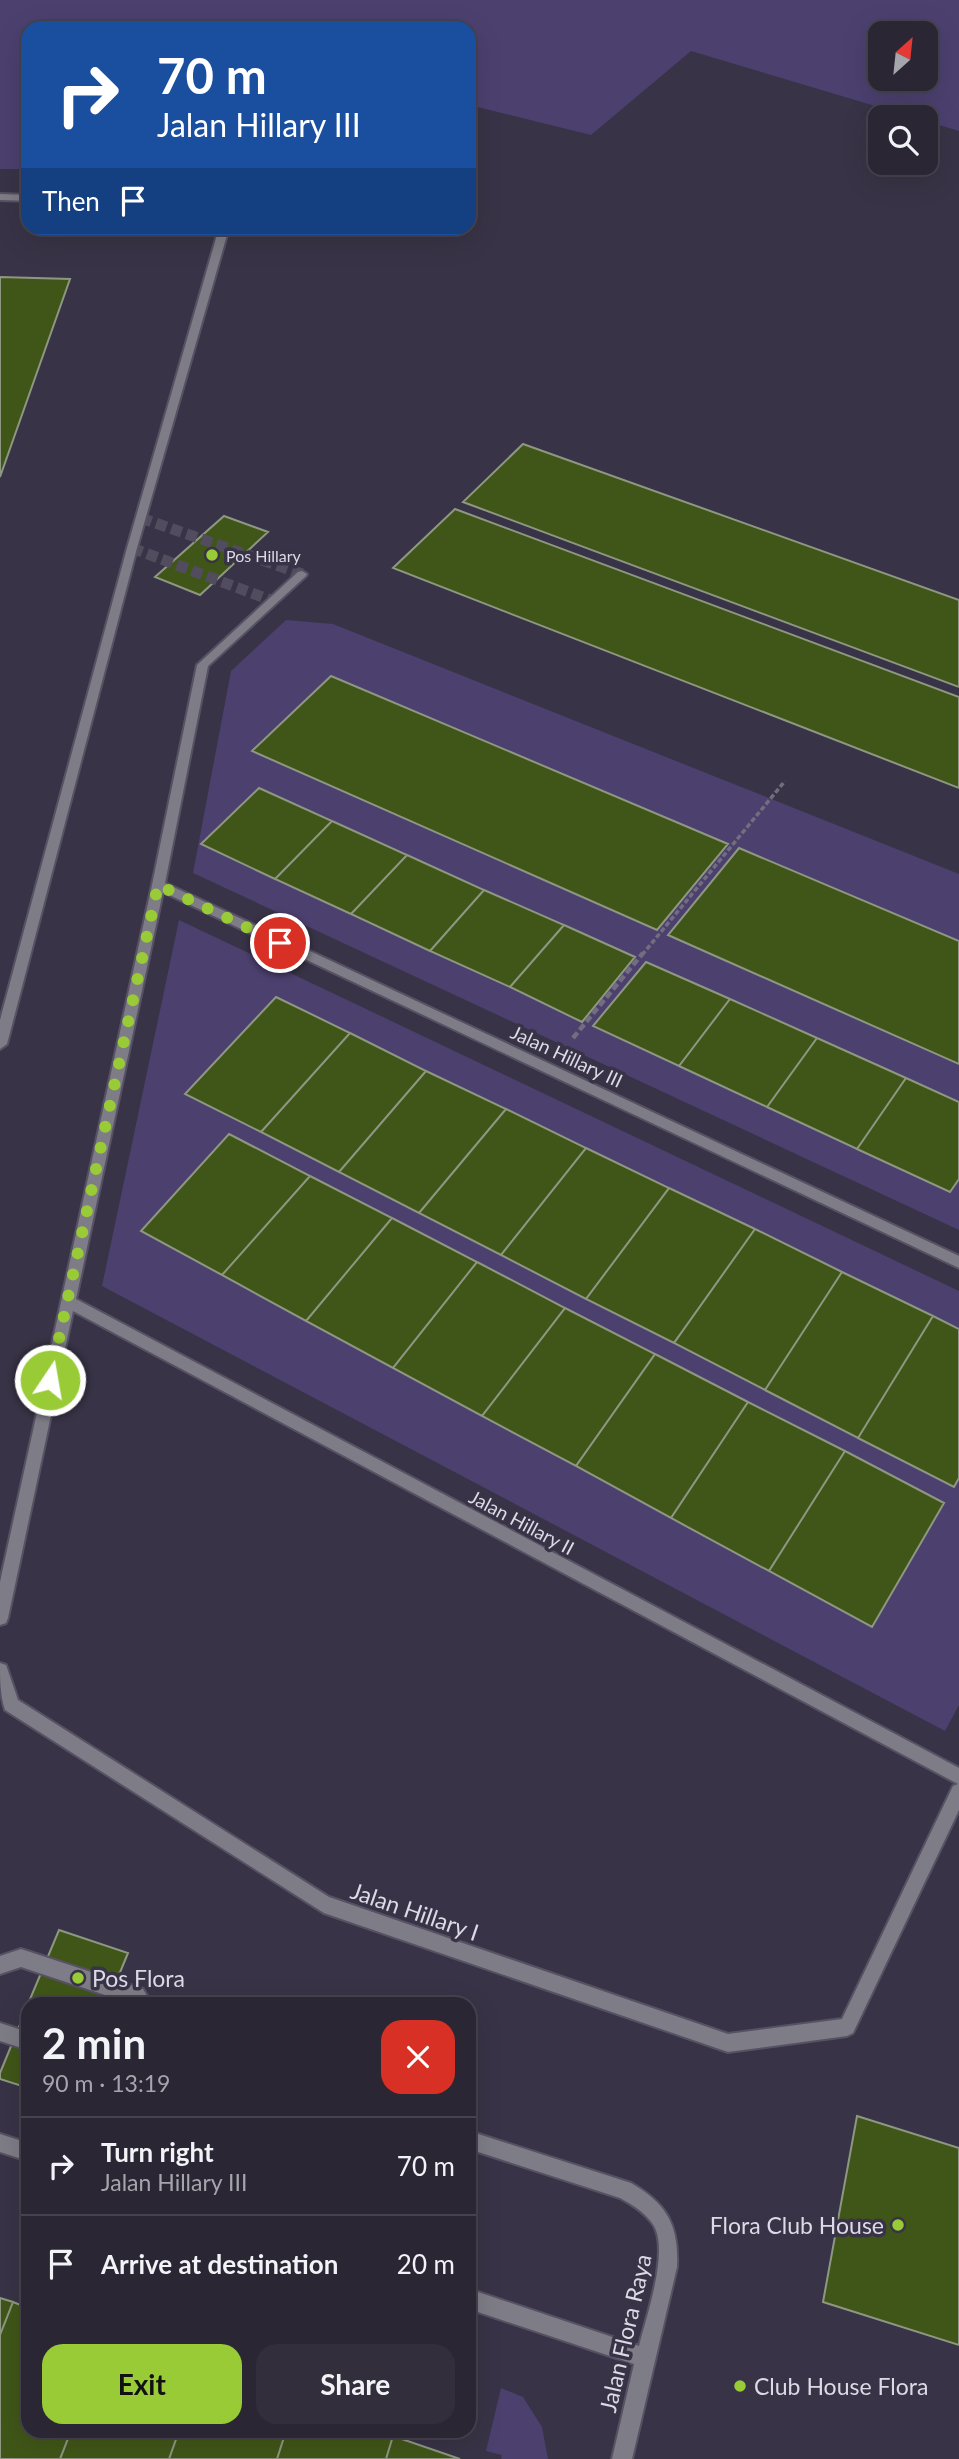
<!DOCTYPE html>
<html lang="en">
<head>
<meta charset="utf-8">
<style>
  :root { --surface:#2a2634; --page:#322e3c; --text:#f1f3f6; --muted:#a5a5ac; --line:#46434f; --accent:#99cb36 }
  body { margin:0; font-family:Lato,sans-serif; background:var(--page); color:var(--text); height:100vh; display:flex; flex-direction:column; font-size:26px; white-space:nowrap }
  * { box-sizing:border-box; margin:0 }
  p { font-size:23px; color:var(--muted) }
  .icon { flex:none; width:38px; height:38px; fill:none; stroke:currentColor; stroke-width:2; stroke-linecap:round; stroke-linejoin:round }
  .map { position:relative; flex:1; overflow:hidden }
  .drawer { position:absolute; left:21px; top:1997px; width:455px; height:441px; display:flex; flex-direction:column; background:var(--surface); border-radius:21px; box-shadow:0 7px 28px #0002,0 0 0 2px var(--line) }
  .drawer>* { flex:none }
  .hud { position:absolute; left:21px; top:21px; width:455px; height:214px; border-radius:21px; box-shadow:0 7px 28px #0002,0 0 0 2px var(--line); background:#1a4fa0; color:#fff; overflow:hidden }
  .needle { width:46px; rotate:27deg }
  .controls { position:absolute; left:868px; top:21px; display:grid; gap:14px }
  .controls a { display:grid; place-items:center; width:70px; height:70px; border-radius:14px; background:var(--surface); box-shadow:0 7px 28px #0002,0 0 0 2px var(--line); font-size:35px }
  .pin { position:absolute; display:grid; place-items:center; width:60px; height:60px; color:#fff; margin:-30px; border:4px solid #fff; border-radius:50%; box-shadow:0 2px 7px #0007 }
  .me { position:absolute; width:77px; margin:-38px; rotate:12deg; stroke-linejoin:round; filter:drop-shadow(0 0 5px #0008) }
  .turn { display:flex; align-items:center; gap:24px; height:147px; padding:0 21px; font-size:32px }
  .turn .icon { width:91px; height:91px; stroke-width:2.5 }
  .turn b { display:block; font-size:49px; line-height:60px }
  .then { display:flex; align-items:center; height:66px; padding:0 21px; background:#0003; gap:14px; font-size:26px }
  .round { display:grid; place-items:center; flex:none; width:74px; height:74px; border-radius:21px; background:var(--page) }
  .head { display:flex; align-items:center; justify-content:space-between; height:119px; padding:0 21px }
  h1 { font-size:42px; font-weight:700; line-height:52px }
  .button { display:flex; gap:14px; margin-top:auto; padding:14px 21px }
  .button a { flex:1; height:80px; border-radius:21px; background:var(--accent); color:#111; font-size:28px; font-weight:700; line-height:80px; text-align:center }
  .button a+a { background:var(--page); color:var(--text) }
  ul { padding:0; list-style:none }
  li { display:flex; align-items:center; gap:21px; height:98px; padding:0 21px; border-top:2px solid var(--line) }
  li div { flex:1 }
  li b { display:block; font-size:26px }
  li em { font-style:normal }
  .map>svg:first-child { display:block }
  .green { fill:#4c406f; fill-rule:evenodd }
  .building { fill:#405618; stroke:#8e9782; stroke-width:2 }
  .lines { fill:none; stroke-linecap:round; stroke-linejoin:round }
  .street-tunnel { stroke:#514c5e; stroke-width:11; stroke-dasharray:11 5; stroke-linecap:butt }
  .street-casing { stroke:#565163; stroke-width:4 }
  .path-far1 { stroke:#726e7f; stroke-width:3.5; stroke-dasharray:5 2.5; stroke-linecap:butt }
  .path { stroke:#726e7f; stroke-width:4.5; stroke-dasharray:7 3.5; stroke-linecap:butt }
  .street { fill:#7e7c86; fill-rule:evenodd }
  .route { stroke:#99cb36; stroke-width:12; stroke-dasharray:0 21.6 }
  .poi-dot { fill:#99cb36; stroke:#383346; stroke-width:2.5 }
  .labels { text-anchor:middle; dominant-baseline:central; stroke-width:7; stroke-linejoin:round; paint-order:stroke }
  .far-poi-label { font-size:16px; fill:#dcdae6; stroke:#383346; text-anchor:start }
  .street-label { font-size:19px; fill:#dcdae6; stroke:#383346 }
  .near-street-label { font-size:23px; fill:#dcdae6; stroke:#383346 }
  .near-poi-label { font-size:23px; fill:#dcdae6; stroke:#383346; text-anchor:start }
</style>
</head>
<body>
<div class="map">
<svg width="959" height="2459" viewBox="0 0 959 2459">
  <rect width="100%" height="100%" fill="#383346"/>
  <path class="green" d="M 0,0 L 959,0 L 959,131 L 926,121 L 926,117 L 912,117 L 691,51 L 591,135 L 469,105 L 469,28 L 28,28 L 28,169 L 0,169 ZM 926,33 L 926,79 L 880,79 L 880,33 Z
    M 286,620 L 333,624 L 959,874 L 959,1230 L 193,873 L 231,671 Z
    M 179,920 L 959,1291 L 959,1705 L 945,1731 L 102,1286 Z
    M 501,2388 L 523,2397 L 542,2427 L 548,2459 L 501,2459 L 502,2455 L 486,2451 Z"/>
  <path class="building" d="M 0,277 L 70,279 L 0,477 Z
    M 523,444 L 959,600 L 959,687 L 463,502 Z
    M 455,509 L 959,697 L 959,788 L 393,568 Z
    M 224,516 L 268,532 L 200,595 L 155,577 Z
    M 331,676 L 728,844 L 657,930 L 252,751 Z
    M 259,788 L 332,821 L 275,879 L 201,844 Z
    M 332,821 L 407,855 L 351,914 L 275,879 Z
    M 739,848 L 959,941 L 959,1064 L 668,935 Z
    M 407,855 L 484,890 L 430,951 L 351,914 Z
    M 484,890 L 564,925 L 510,987 L 430,951 Z
    M 564,925 L 635,957 L 582,1022 L 510,987 Z
    M 646,962 L 730,999 L 679,1066 L 593,1026 Z
    M 276,997 L 350,1033 L 261,1132 L 185,1094 Z
    M 730,999 L 817,1038 L 767,1107 L 679,1066 Z
    M 350,1033 L 426,1071 L 339,1172 L 261,1132 Z
    M 817,1038 L 906,1078 L 857,1149 L 767,1107 Z
    M 426,1071 L 506,1109 L 419,1213 L 339,1172 Z
    M 906,1078 L 959,1102 L 959,1179 L 950,1192 L 857,1149 Z
    M 506,1109 L 586,1148 L 501,1255 L 419,1213 Z
    M 229,1134 L 310,1176 L 222,1275 L 141,1231 Z
    M 586,1148 L 669,1188 L 586,1299 L 501,1255 Z
    M 310,1176 L 392,1218 L 306,1321 L 222,1275 Z
    M 669,1188 L 755,1229 L 674,1343 L 586,1299 Z
    M 392,1218 L 477,1262 L 393,1368 L 306,1321 Z
    M 755,1229 L 842,1272 L 765,1390 L 674,1343 Z
    M 477,1262 L 565,1308 L 482,1416 L 393,1368 Z
    M 842,1272 L 933,1316 L 858,1438 L 765,1390 Z
    M 565,1308 L 655,1354 L 576,1466 L 482,1416 Z
    M 933,1316 L 959,1329 L 959,1478 L 954,1487 L 858,1438 Z
    M 655,1354 L 748,1402 L 671,1518 L 576,1466 Z
    M 748,1402 L 845,1451 L 769,1571 L 671,1518 Z
    M 845,1451 L 944,1503 L 872,1627 L 769,1571 Z
    M 59,1930 L 128,1953 L 107,2004 L 28,2004 Z
    M 28,2005 L 28,2088 L 0,2079 L 0,2073 Z
    M 857,2116 L 959,2148 L 959,2345 L 823,2302 Z
    M 0,2298 L 13,2302 L 0,2335 Z
    M 13,2302 L 28,2308 L 28,2431 L 71,2431 L 60,2459 L 0,2459 L 0,2335 Z
    M 71,2431 L 179,2431 L 169,2459 L 60,2459 Z
    M 179,2431 L 286,2431 L 277,2459 L 169,2459 Z
    M 286,2431 L 378,2431 L 393,2436 L 386,2459 L 277,2459 Z
    M 393,2436 L 460,2459 L 386,2459 Z"/>
  <g class="lines">
    <path class="street-tunnel" d="M 141,518 L 302,574
      M 132,548 L 273,601"/>
    <g class="street-casing">
      <path id="street" d="M 0,194 L 28,195 L 28,201 L 0,200 Z
        M 219,228 L 229,228 L 137,548 L 7,1044 L 0,1049 L 0,1020 L 127,548 Z
        M 302,571 L 307,574 L 306,576 L 208,666 L 165,883 L 959,1256 L 959,1268 L 163,892 L 76,1299 L 959,1768 L 959,1810 L 853,2033 L 847,2036 L 728,2052 L 324,1913 L 5,1710 C 0,1695 0,1679 0,1663 L 6,1665 L 18,1700 L 329,1897 L 728,2034 L 842,2019 L 953,1786 L 958,1784 L 73,1311 L 8,1618 L 6,1623 L 0,1625 L 0,1582 L 152,885 L 197,665 L 298,572 Z
        M 21,1949 L 143,1989 L 152,2004 L 132,2004 L 21,1967 L 0,1974 L 0,1956 Z
        M 0,2023 L 28,2032 L 28,2050 L 0,2041 Z
        M 469,2131 L 631,2183 C 667,2204 679,2225 677,2267 L 632,2459 L 612,2459 L 634,2364 L 469,2309 L 469,2289 L 639,2346 C 646,2317 669,2253 654,2226 C 646,2213 633,2205 620,2198 L 469,2149 Z
        M 0,2134 L 28,2143 L 28,2161 L 0,2152 Z"/>
    </g>
    <path class="path-far1" d="M 642,955 L 785,781"/>
    <path class="path" d="M 573,1038 L 643,953"/>
    <use href="#street" class="street"/>
  </g>
  <g class="lines">
    <path class="route" d="M 50,1380 L 158,885 L 280,943"/>
  </g>
  <g class="poi-dot">
    <circle cx="212" cy="555" r="7"/>
    <circle cx="78" cy="1978" r="7"/>
    <circle cx="898" cy="2225" r="7"/>
    <circle cx="740" cy="2386" r="7"/>
  </g>
  <g class="labels">
    <g class="far-poi-label">
      <text x="226" y="555">Pos Hillary</text>
    </g>
    <g class="street-label">
      <text transform="translate(567 1056) rotate(25)">Jalan Hillary III</text>
      <text transform="translate(522 1522) rotate(28)">Jalan Hillary II</text>
    </g>
    <g class="near-street-label">
      <text transform="translate(415 1911) rotate(19)">Jalan Hillary I</text>
      <text transform="translate(625 2333) rotate(-77)">Jalan Flora Raya</text>
    </g>
    <g class="near-poi-label">
      <text x="92" y="1978">Pos Flora</text>
      <text x="884" y="2225" text-anchor="end">Flora Club House</text>
      <text x="754" y="2386">Club House Flora</text>
    </g>
  </g>
</svg>
<div class="controls">
<a><svg class="needle" viewBox="-14 -14 28 28"><path d="M0-13l5 13h-10z" fill="#e53935"/><path d="M0 13l5-13h-10z" fill="#a5a5ac"/></svg></a>
<a><svg class="icon" aria-label="search" viewBox="0 0 24 24"><circle cx="10" cy="10" r="6"/><path d="M15 15l6 6"/></svg></a>
</div>
<div class="pin" style="left:280px;top:943px;background:#d93025"><svg class="icon" aria-label="arrive" viewBox="0 0 24 24"><path d="M6 21V4h12l-3 4 3 4H6"/></svg></div>
<svg class="me" style="left:50px;top:1380px" viewBox="-20 -20 40 40"><circle r="17" fill="#99cb36" stroke="#fff" stroke-width="3"/><path d="M0-11L8 9 0 5-8 9z" fill="#fff"/></svg>
<div class="hud">
<div class="turn"><svg class="icon" aria-label="right" viewBox="0 0 24 24"><path d="M7 20v-9h11M14 6l5 5-5 5"/></svg><div><b>70 m</b>Jalan Hillary III</div></div>
<div class="then">Then<svg class="icon" aria-label="arrive" viewBox="0 0 24 24"><path d="M6 21V4h12l-3 4 3 4H6"/></svg></div>
</div>
<section class="drawer">
<div class="head"><div><h1>2 min</h1><p>90 m · 13:19</p></div><a class="round" style="background:#d93025;color:#fff"><svg class="icon" aria-label="close" viewBox="0 0 24 24"><path d="M6 6l12 12M18 6L6 18"/></svg></a></div>
<ul>
<li><svg class="icon" aria-label="right" viewBox="0 0 24 24"><path d="M7 20v-9h11M14 6l5 5-5 5"/></svg><div><b>Turn right</b><p>Jalan Hillary III</p></div><em>70 m</em></li>
<li><svg class="icon" aria-label="arrive" viewBox="0 0 24 24"><path d="M6 21V4h12l-3 4 3 4H6"/></svg><div><b>Arrive at destination</b></div><em>20 m</em></li>
</ul>
<div class="button"><a>Exit</a><a>Share</a></div>
</section>
</div>
</body>
</html>
